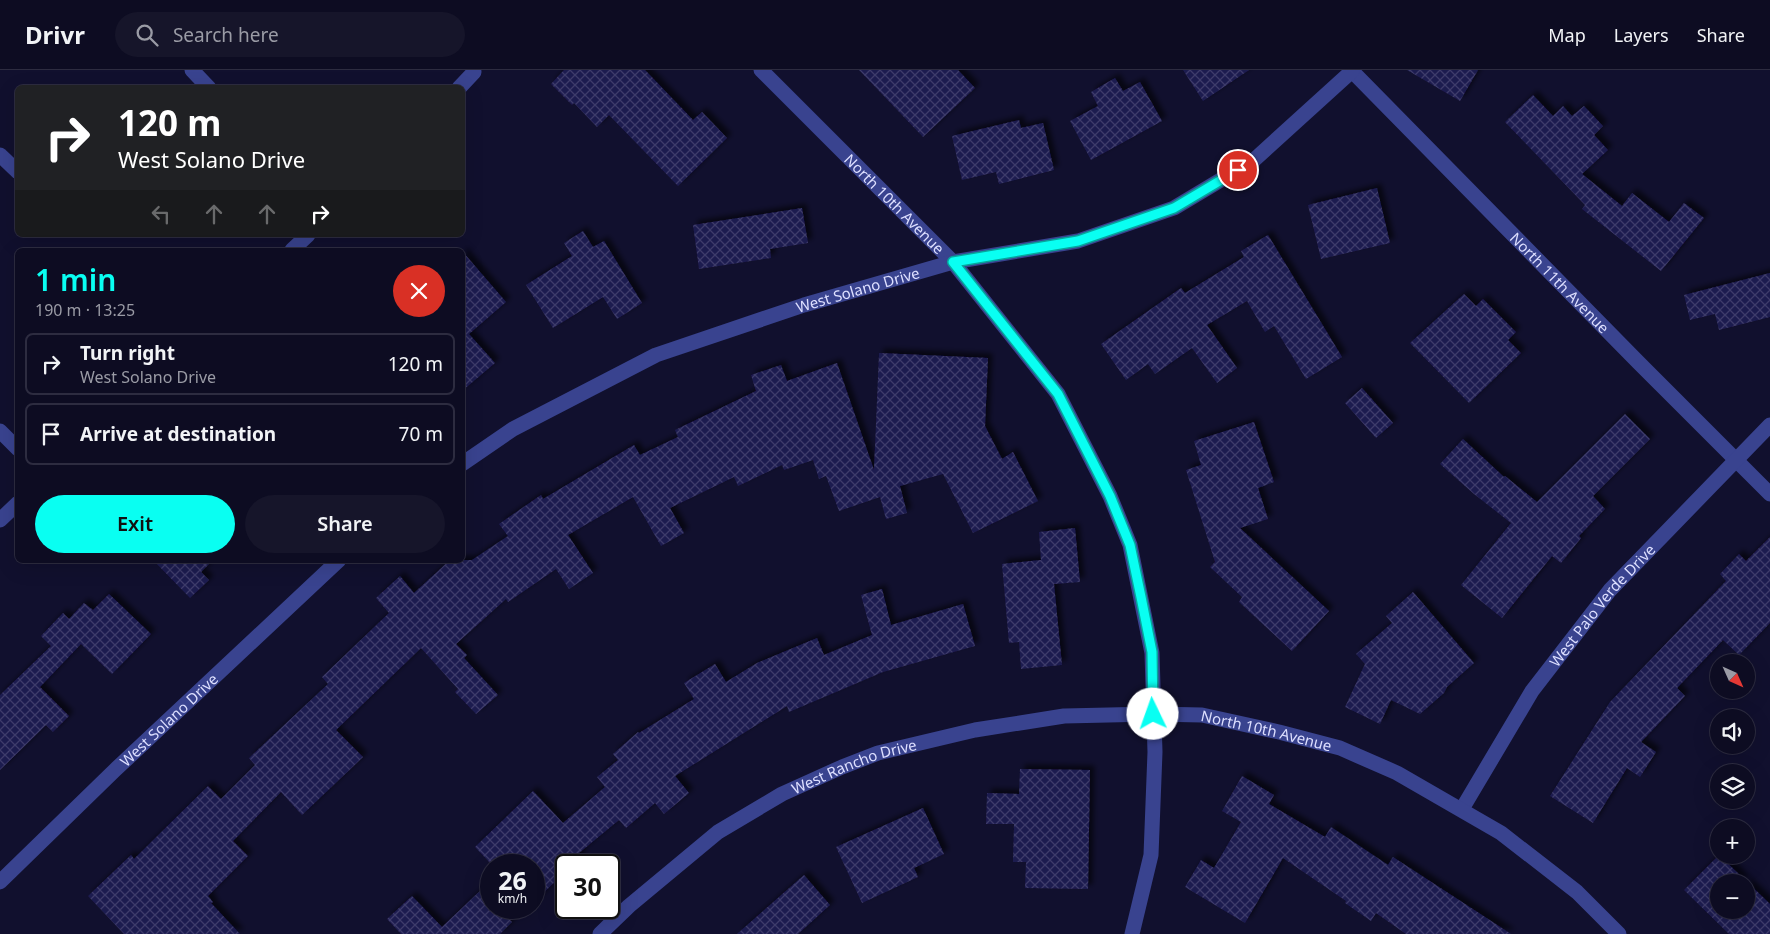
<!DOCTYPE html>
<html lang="en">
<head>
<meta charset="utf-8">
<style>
  :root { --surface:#0d0c22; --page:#16152a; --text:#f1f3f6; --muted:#9a9ba5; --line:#2d2c40; --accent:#09fff2 }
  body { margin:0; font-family:"Noto Sans",sans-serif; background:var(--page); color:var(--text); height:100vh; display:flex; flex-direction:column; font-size:19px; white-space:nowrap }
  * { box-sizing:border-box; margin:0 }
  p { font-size:16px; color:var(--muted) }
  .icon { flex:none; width:28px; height:28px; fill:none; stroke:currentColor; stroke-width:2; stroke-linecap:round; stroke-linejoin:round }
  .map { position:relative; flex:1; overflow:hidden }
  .details { position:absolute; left:15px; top:178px; width:450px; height:315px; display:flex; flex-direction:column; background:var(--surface); border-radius:8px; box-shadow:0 5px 20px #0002,0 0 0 1px var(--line) }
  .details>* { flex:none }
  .hud { position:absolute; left:15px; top:15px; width:450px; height:152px; border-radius:8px; box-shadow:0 5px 20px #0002,0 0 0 1px var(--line); background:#202124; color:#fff; overflow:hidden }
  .needle { width:32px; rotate:135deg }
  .fabs { position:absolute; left:1710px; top:584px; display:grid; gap:10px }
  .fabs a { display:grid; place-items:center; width:45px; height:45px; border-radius:50%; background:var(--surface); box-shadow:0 5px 20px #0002,0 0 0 1px var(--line); font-size:25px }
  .speed { position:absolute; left:480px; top:784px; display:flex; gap:10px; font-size:25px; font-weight:700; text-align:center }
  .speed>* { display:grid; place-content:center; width:65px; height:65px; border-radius:50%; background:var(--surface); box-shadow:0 5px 20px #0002,0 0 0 1px var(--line); line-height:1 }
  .speed small { font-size:12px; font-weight:400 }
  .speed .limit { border:2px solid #111; border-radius:8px; background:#fff; color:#111 }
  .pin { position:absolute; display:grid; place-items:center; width:42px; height:42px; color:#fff; margin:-21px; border:2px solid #fff; border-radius:50%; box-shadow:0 1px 5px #0007 }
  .me { position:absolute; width:55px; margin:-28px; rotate:357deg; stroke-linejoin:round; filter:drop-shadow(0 0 4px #0008) }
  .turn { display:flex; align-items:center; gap:18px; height:105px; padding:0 20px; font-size:22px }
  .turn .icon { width:65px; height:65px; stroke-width:2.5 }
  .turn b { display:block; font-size:35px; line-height:42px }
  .lanes { display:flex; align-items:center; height:48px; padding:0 20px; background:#0003; justify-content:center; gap:25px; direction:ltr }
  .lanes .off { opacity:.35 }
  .round { display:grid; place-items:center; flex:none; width:52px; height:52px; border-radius:26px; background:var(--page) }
  .summary { display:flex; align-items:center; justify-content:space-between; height:85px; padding:0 20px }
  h1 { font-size:30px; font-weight:600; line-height:38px; color:var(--accent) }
  .action { display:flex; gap:10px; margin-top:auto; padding:10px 20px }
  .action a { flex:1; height:58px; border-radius:30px; background:var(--accent); color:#111; font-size:20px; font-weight:600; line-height:58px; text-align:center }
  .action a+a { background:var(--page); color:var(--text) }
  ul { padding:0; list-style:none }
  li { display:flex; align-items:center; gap:15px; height:62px; margin:0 10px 8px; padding:0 10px; border:2px solid var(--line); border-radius:8px }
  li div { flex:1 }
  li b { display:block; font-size:19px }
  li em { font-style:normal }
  header { display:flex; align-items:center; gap:30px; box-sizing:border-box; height:70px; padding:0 25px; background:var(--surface); border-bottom:1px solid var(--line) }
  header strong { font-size:24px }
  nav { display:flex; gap:28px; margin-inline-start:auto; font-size:18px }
  .search { width:350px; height:45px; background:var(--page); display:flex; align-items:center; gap:12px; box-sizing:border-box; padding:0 18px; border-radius:28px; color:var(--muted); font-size:19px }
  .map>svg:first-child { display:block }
  .building { fill:url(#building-cross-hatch); fill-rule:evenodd; filter:url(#shadow) }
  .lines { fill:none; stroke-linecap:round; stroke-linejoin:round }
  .minor { stroke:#39438f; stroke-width:15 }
  .route-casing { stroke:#06a69d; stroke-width:12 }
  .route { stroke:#09fff2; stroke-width:9 }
  .labels { text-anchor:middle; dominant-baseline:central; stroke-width:4; stroke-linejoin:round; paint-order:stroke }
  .street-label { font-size:15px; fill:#dddfff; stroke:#11102e }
</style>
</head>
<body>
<header>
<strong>Drivr</strong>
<div class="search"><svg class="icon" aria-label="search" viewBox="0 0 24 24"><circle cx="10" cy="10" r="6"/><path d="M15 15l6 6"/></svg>Search here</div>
<nav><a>Map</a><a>Layers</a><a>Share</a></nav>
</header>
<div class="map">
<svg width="1770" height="864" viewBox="0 0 1770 864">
  <defs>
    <pattern id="building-cross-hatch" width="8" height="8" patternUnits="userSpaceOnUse" patternTransform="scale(1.25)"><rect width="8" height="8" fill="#1e1b50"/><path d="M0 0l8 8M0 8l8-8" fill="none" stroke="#3e3c6a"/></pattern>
    <filter id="shadow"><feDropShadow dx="4.5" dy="-4.5" stdDeviation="2.5" flood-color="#0009"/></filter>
  </defs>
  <rect width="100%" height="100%" fill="#11102e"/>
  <path class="building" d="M 564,0 L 645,0 L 693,50 L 702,42 L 727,68 L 678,116 L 609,45 L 597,57 L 574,33 L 572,35 L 551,14 Z
    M 859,0 L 958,0 L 975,18 L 923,67 Z
    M 1183,0 L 1249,0 L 1203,31 Z
    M 1407,0 L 1478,0 L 1460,31 Z
    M 1115,8 L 1123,21 L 1140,12 L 1162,51 L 1091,90 L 1070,51 L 1098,36 L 1091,22 Z
    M 1533,25 L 1553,46 L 1563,36 L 1572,46 L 1584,36 L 1603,56 L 1594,65 L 1608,80 L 1582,104 L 1622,136 L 1632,123 L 1669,152 L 1684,133 L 1704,148 L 1661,201 L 1582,139 L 1585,135 L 1505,52 Z
    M 1019,50 L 1021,58 L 1043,53 L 1054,100 L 999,114 L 996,102 L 962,110 L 952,66 Z
    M 1377,118 L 1390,173 L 1321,189 L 1308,135 Z
    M 802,138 L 808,173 L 770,179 L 771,188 L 699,199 L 693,155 Z
    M 583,161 L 593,177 L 604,171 L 642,233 L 617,249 L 603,227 L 553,258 L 526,215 L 572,186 L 564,173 Z
    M 1268,165 L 1342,287 L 1306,309 L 1274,256 L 1265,262 L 1247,231 L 1207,255 L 1237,298 L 1217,313 L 1192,278 L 1155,304 L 1148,294 L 1126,310 L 1101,274 L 1181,218 L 1185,223 L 1244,187 L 1241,181 Z
    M 462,181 L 506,232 L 469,264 L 495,293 L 462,321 Z
    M 1770,203 L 1770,247 L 1719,260 L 1715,244 L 1690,250 L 1684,225 Z
    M 1464,224 L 1476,236 L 1483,229 L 1516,262 L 1508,270 L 1521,283 L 1469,333 L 1410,273 Z
    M 879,283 L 988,288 L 985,356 L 1002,389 L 1013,382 L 1038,431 L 973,463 L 943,404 L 900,416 L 907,443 L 886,449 L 880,427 L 839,441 L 826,406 L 819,409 L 813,390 L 784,400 L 782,395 L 738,416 L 734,407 L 670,438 L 684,463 L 661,476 L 633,427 L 568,465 L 593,503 L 569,519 L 556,499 L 508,532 L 506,529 L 456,574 L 467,585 L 464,588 L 498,625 L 476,644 L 455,622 L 458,619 L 421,578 L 336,660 L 363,687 L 302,745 L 281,722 L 233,771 L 248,786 L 208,826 L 213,832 L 211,833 L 240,864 L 124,864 L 88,826 L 131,785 L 134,789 L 208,716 L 221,729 L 255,695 L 249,688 L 328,614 L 322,607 L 389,543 L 376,528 L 400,506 L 414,523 L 450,490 L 472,490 L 508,466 L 499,454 L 541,425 L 543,429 L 634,375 L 640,385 L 678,367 L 675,360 L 756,321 L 751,305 L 781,295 L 787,311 L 837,293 L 874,400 Z
    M 1362,318 L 1393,353 L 1376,368 L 1345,333 Z
    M 1625,344 L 1650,369 L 1593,426 L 1605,439 L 1579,466 L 1581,468 L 1561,493 L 1552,486 L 1502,548 L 1461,515 L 1511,453 L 1474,424 L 1440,394 L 1463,369 L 1504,407 L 1505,406 L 1537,432 Z
    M 1254,352 L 1274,412 L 1258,418 L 1268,449 L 1240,458 L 1329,541 L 1292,581 L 1239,532 L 1242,527 L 1210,497 L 1215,492 L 1186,400 L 1201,395 L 1194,371 Z
    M 1075,458 L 1080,512 L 1054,514 L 1062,595 L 1021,599 L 1019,572 L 1009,573 L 1002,494 L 1041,490 L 1039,462 Z
    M 1770,467 L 1770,553 L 1739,585 L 1723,570 L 1677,618 L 1685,626 L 1641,672 L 1656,682 L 1640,707 L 1627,698 L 1593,753 L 1550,726 L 1610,632 L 1726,511 L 1720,504 L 1739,484 L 1746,491 Z
    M 153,490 L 213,490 L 201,502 L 209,510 L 190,528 Z
    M 882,519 L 891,555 L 963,534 L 975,576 L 883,602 L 789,642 L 787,636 L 675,706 L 689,723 L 664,744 L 655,733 L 626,758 L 619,750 L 579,783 L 582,786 L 572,795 L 566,795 L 566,801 L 534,832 L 534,795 L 492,795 L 475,777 L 533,721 L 563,753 L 605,717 L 597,707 L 618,690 L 613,684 L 638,662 L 639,663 L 694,629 L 684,613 L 715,594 L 726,612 L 757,593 L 817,568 L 824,585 L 872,565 L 861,525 Z
    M 1413,522 L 1474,593 L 1447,617 L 1444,623 L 1420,644 L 1391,630 L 1380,654 L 1345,637 L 1365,594 L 1356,584 L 1392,553 L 1386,546 Z
    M 109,524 L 151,564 L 112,604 L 81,574 L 40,617 L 69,646 L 53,662 L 46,655 L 0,700 L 0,625 L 51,576 L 41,566 L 63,543 L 69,549 L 84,533 L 93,540 Z
    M 1020,699 L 1090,700 L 1088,819 L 1025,818 L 1026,792 L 1013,792 L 1014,754 L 986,754 L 987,723 L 1019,724 Z
    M 1242,706 L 1274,725 L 1269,734 L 1325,767 L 1331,757 L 1388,795 L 1393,787 L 1511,864 L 1406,864 L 1376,843 L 1371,851 L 1345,833 L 1346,831 L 1283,788 L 1245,853 L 1185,817 L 1201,790 L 1214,798 L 1241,752 L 1222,741 Z
    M 923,738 L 944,784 L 914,798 L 918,807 L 862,833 L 836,777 Z
    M 1719,785 L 1770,834 L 1770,864 L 1729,864 L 1684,820 ZM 1719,812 L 1746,812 L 1746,840 L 1719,840 Z
    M 804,805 L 830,835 L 798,864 L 737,864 Z
    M 481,820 L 491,831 L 491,838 L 497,838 L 512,852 L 500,864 L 401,864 L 387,849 L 412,826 L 442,857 Z"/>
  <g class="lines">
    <g class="minor">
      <path d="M 192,0 L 209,18"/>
      <path id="s1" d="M 761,0 L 953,192 L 1058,324 L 1110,426 L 1130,475 L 1152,583 L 1155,682 L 1151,785 L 1132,864"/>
      <path id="s2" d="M 1351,0 L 1638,292 L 1770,424"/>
      <path d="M 459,18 L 474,2"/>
      <path d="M 0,85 L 18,102"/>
      <path d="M 292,180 L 308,165"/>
      <path d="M 0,361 L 18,379"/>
      <path id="s3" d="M 462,394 L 513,359 L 656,285 L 804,235 L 953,192 L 1078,171 L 1174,138 L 1254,90 L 1352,1"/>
      <path d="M 0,450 L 18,433"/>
      <path id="s4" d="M 1462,739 L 1532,621 L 1610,520 L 1770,355"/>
      <path id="s5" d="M 0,812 L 115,700 L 339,490"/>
      <path id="s6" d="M 600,864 L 629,836 L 718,762 L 782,724 L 842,697 L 878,683 L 975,660 L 1064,646 L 1153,644 L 1202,645 L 1279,662 L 1340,678 L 1397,703 L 1501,763 L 1577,822 L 1619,864"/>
    </g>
  </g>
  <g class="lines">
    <g class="route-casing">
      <path id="route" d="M 1153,644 L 1152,582 L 1141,527 L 1130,475 L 1110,426 L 1058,324 L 953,192 L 1078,171 L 1174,138 L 1238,100"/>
    </g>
    <use href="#route" class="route"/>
  </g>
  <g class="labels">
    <g class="street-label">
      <text stroke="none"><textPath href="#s1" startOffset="189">North 10th Avenue</textPath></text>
      <text stroke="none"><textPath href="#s2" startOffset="298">North 11th Avenue</textPath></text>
      <text stroke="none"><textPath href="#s3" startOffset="435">West Solano Drive</textPath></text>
      <text stroke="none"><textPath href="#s4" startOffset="248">West Palo Verde Drive</textPath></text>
      <text stroke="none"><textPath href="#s5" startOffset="234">West Solano Drive</textPath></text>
      <text stroke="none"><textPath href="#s6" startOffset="729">North 10th Avenue</textPath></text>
      <text stroke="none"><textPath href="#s6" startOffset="308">West Rancho Drive</textPath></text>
    </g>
  </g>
</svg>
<div class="fabs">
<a><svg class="needle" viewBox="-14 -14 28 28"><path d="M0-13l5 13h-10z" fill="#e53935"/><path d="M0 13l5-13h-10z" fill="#9a9ba5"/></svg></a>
<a><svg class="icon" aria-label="sound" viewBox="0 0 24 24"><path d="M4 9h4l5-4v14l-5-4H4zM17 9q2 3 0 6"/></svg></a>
<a><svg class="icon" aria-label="layers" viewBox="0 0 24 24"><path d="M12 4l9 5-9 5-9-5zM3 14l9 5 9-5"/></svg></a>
<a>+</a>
<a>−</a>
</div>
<div class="speed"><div>26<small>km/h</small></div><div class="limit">30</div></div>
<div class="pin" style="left:1238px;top:100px;background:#d93025"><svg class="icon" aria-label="arrive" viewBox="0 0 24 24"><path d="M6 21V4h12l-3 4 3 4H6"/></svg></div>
<svg class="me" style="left:1153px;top:644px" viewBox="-20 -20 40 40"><circle r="19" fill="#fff"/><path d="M0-13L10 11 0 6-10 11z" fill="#09fff2"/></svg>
<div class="hud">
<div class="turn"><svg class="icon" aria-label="right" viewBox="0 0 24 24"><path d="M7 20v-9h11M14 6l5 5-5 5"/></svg><div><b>120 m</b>West Solano Drive</div></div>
<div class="lanes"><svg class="icon off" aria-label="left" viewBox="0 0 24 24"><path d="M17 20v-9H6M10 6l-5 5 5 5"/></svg><svg class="icon off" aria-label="ahead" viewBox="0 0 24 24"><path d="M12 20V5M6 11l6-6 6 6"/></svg><svg class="icon off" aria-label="ahead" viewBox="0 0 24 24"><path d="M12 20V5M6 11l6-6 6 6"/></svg><svg class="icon" aria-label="right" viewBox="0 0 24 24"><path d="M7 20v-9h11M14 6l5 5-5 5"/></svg></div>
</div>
<section class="details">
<div class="summary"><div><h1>1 min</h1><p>190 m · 13:25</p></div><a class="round" style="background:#d93025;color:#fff"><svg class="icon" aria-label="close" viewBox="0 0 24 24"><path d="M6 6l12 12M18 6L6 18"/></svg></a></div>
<ul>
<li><svg class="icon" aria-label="right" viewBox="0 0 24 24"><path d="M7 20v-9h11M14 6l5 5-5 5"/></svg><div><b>Turn right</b><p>West Solano Drive</p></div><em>120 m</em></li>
<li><svg class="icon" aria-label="arrive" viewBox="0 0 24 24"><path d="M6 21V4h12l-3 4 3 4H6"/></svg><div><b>Arrive at destination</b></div><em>70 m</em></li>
</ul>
<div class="action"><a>Exit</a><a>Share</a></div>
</section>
</div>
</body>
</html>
